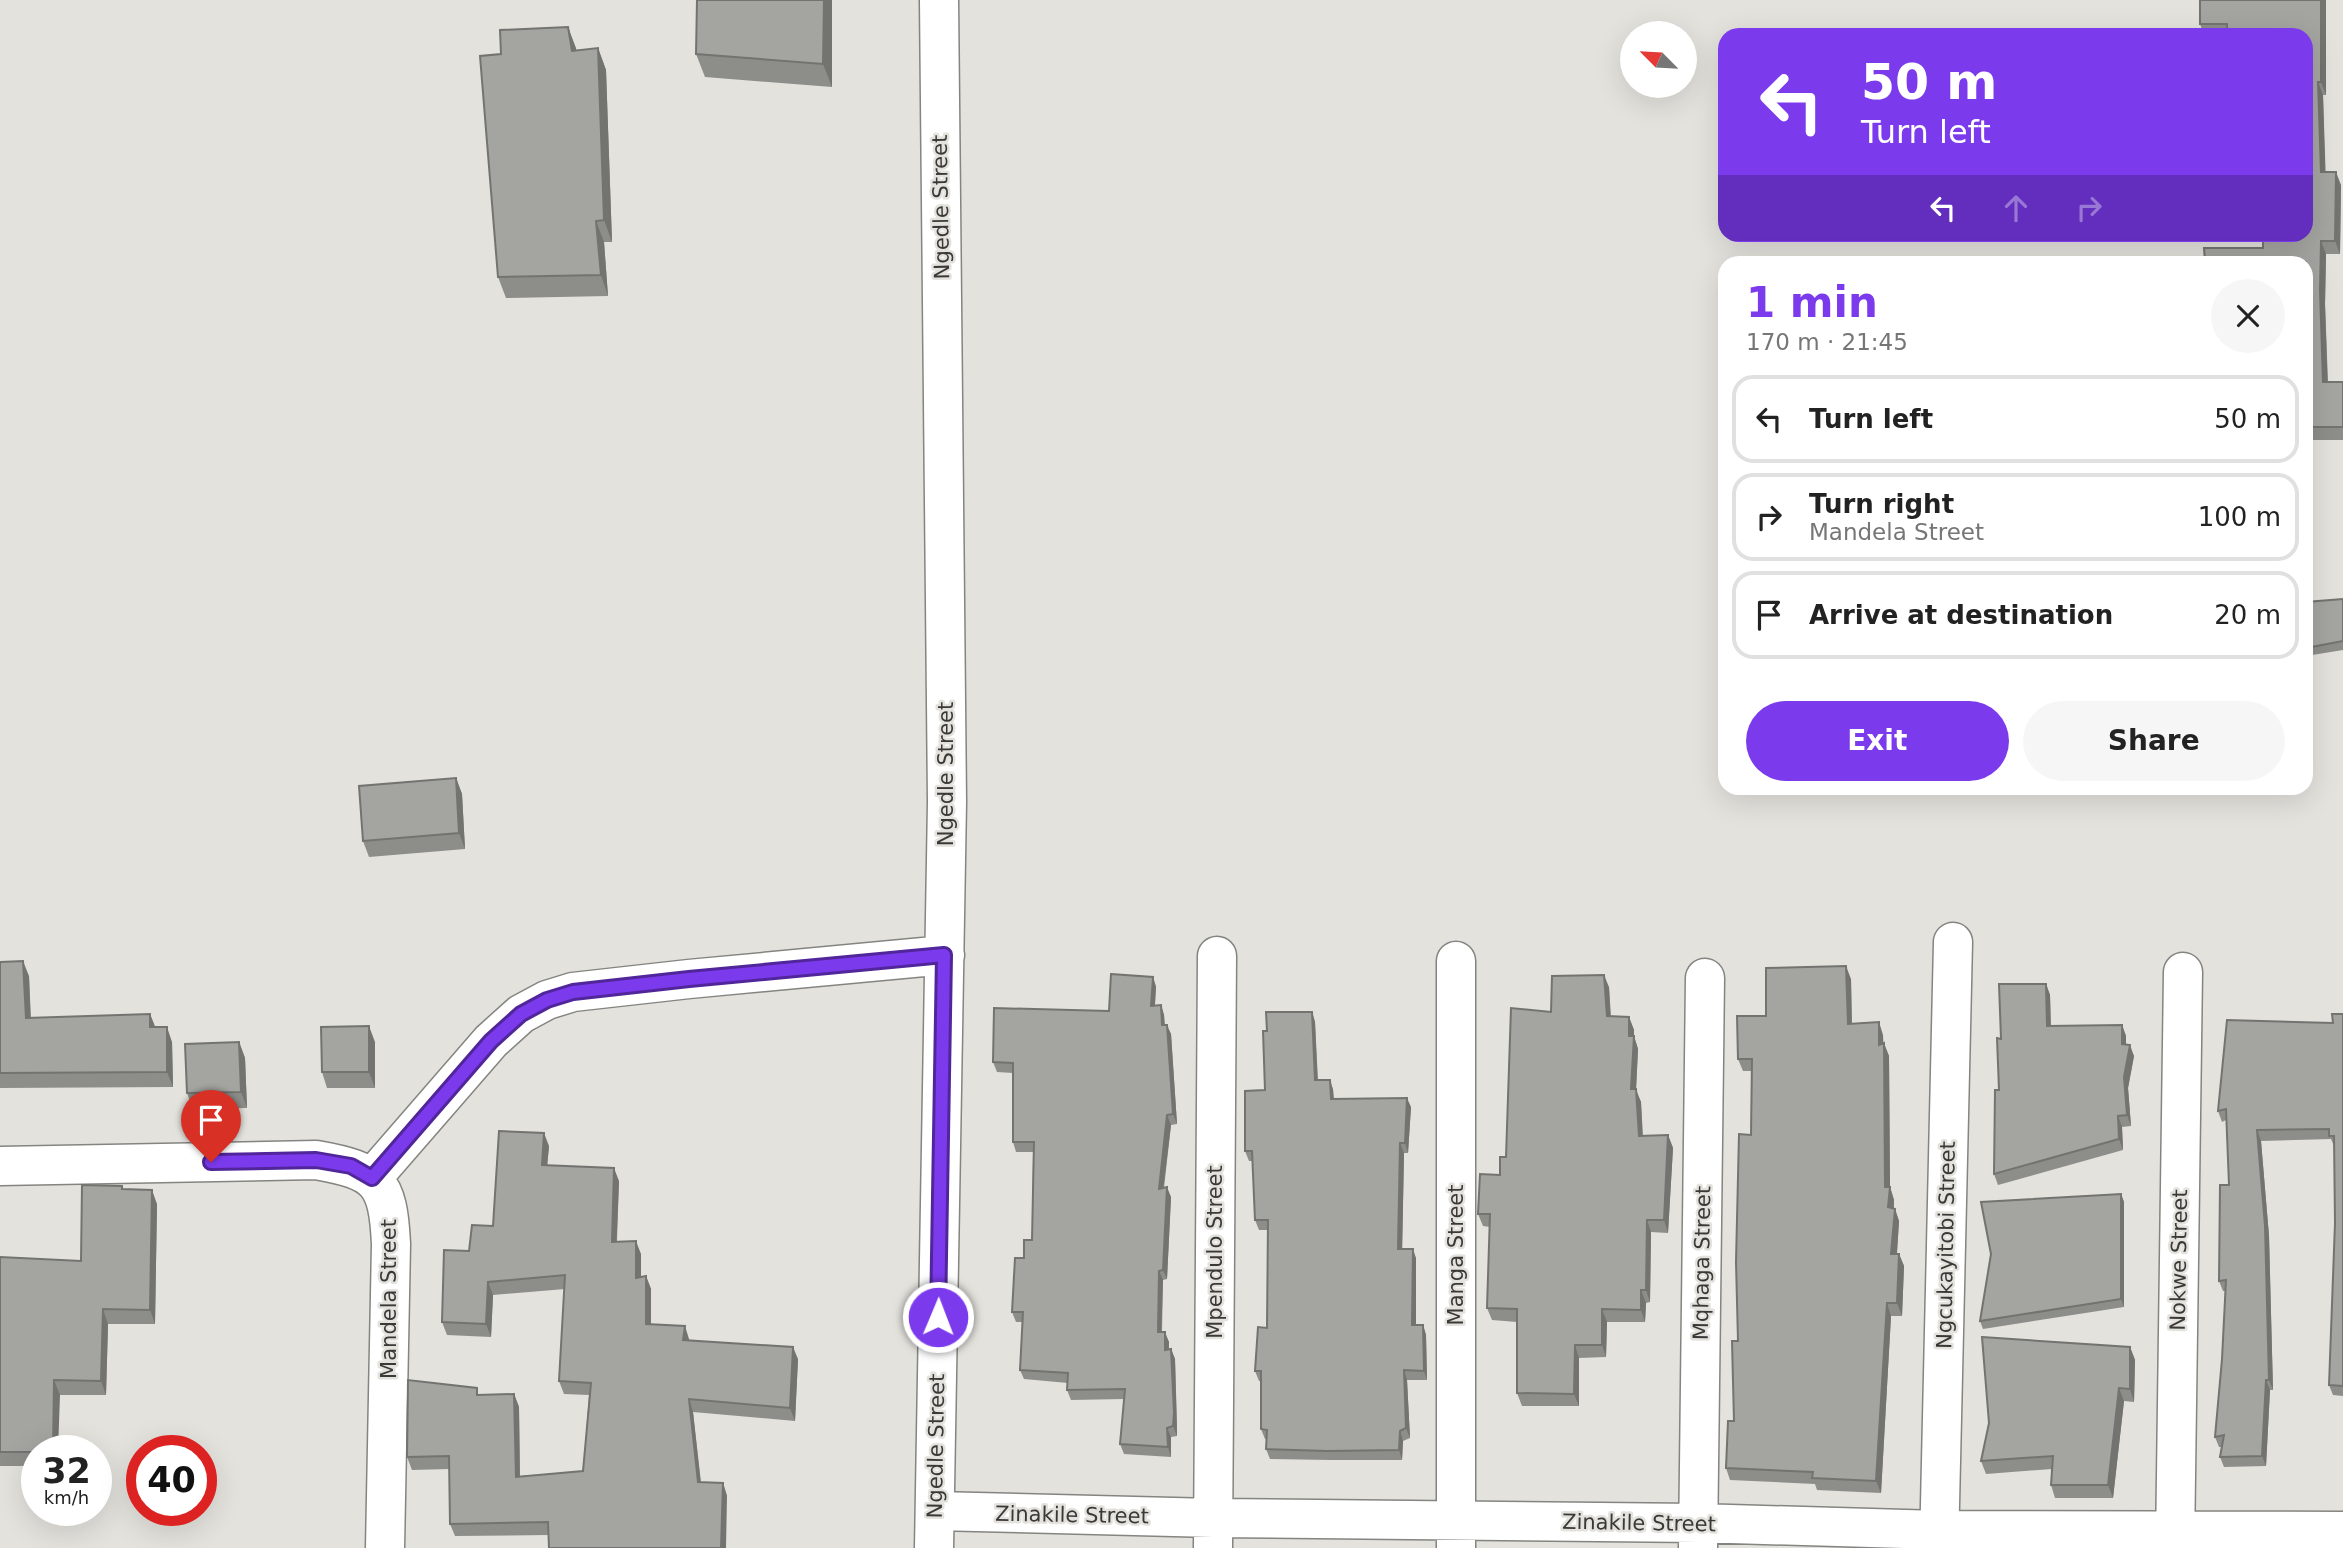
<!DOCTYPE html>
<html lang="en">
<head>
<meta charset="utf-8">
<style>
  :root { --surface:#fff; --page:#f6f6f6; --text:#222; --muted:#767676; --line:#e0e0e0; --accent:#7c3aed }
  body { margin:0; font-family:"DejaVu Sans",sans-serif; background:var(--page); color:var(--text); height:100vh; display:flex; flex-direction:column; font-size:26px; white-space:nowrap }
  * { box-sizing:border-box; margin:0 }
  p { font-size:23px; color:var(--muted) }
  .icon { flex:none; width:38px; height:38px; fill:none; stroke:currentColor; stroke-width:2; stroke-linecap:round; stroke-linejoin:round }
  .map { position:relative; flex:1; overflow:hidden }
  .sheet { position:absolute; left:1718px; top:256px; width:595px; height:539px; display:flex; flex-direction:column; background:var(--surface); border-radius:21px; box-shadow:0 7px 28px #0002 }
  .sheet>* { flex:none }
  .hud { position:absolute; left:1718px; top:28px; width:595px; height:214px; border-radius:21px; box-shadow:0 7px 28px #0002; background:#7c3aed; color:#fff; overflow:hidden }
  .needle { width:46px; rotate:294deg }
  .controls { position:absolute; left:1620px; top:21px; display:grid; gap:14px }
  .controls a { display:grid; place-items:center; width:77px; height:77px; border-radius:50%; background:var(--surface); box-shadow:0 7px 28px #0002; font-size:35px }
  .speed { position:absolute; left:21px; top:1435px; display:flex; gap:14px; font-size:35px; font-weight:700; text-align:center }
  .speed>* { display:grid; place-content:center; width:91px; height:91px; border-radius:50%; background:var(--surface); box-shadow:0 7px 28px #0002; line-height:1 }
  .speed small { font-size:18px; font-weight:400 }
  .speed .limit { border:10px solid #d22; background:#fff; color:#111 }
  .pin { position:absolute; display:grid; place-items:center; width:60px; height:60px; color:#fff; margin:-72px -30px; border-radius:50% 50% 50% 0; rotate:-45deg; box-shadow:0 0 7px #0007 }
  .pin .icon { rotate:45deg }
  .me { position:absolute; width:77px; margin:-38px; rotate:1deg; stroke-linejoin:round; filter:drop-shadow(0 0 5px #0008) }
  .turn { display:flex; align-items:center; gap:24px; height:147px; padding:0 28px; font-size:32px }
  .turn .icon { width:91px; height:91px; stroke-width:2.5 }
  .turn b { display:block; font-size:49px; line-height:60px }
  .lanes { display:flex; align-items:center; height:66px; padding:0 28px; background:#0003; justify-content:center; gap:35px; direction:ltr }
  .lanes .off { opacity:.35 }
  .round { display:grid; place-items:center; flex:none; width:74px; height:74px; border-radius:37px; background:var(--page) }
  .overview { display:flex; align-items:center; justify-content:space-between; height:119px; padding:0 28px }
  h1 { font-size:42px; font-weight:700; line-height:52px; color:var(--accent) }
  .button { display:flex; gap:14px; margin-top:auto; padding:14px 28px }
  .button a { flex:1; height:80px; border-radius:42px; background:var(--accent); color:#fff; font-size:28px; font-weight:700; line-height:80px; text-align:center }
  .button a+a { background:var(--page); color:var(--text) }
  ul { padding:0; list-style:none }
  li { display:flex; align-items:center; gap:21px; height:88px; margin:0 14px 10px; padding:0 14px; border:4px solid var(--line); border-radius:21px }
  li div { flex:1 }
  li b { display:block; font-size:26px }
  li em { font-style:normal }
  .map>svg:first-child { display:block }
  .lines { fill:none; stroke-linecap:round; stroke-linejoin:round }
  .minor-casing { stroke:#848480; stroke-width:41 }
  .minor { stroke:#fff; stroke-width:38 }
  .wall { fill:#8d8d8a }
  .shaded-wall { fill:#737370 }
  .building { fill:#a4a4a0; stroke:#737370; stroke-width:2 }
  .route-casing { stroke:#51269a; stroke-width:18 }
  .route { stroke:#7c3aed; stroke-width:12 }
  .labels { text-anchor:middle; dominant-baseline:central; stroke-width:5; stroke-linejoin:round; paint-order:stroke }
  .street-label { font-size:21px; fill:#3a3938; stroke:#e3e2dd }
</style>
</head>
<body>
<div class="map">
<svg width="2343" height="1548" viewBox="0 0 2343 1548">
  <rect width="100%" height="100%" fill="#e3e2dd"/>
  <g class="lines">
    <g class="minor-casing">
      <path id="minor" d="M 0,1166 L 316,1160 C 378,1171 388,1181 391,1244 L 385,1548
        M 372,1178 L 491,1041 L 521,1014 L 547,1000 L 573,992 L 689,979 L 945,955
        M 935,1511 L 1213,1518 L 1698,1523 L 1939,1530 L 2343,1531
        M 934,1548 L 947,802 L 939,0
        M 1213,1548 L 1217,956
        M 1456,1548 L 1456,961
        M 1698,1548 L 1705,978
        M 1939,1548 L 1953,942
        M 2175,1548 L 2183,972"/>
    </g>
    <use href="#minor" class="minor"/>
  </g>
  <path class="wall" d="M 832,0 L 832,87 L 705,77 L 696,54 Z
    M 2200,0 L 2326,0 L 2326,95 L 2323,95 L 2325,172 L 2341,185 L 2340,254 L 2326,254 L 2325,304 L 2328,382 L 2343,382 L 2343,440 L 2306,440 L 2306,262 L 2263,248 L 2306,35 L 2204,35 L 2200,24 Z
    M 568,27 L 576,51 L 598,48 L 606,70 L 612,242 L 604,242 L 608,296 L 506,298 L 498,277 L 501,54 Z
    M 2343,599 L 2343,650 L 2306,656 L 2306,602 Z
    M 456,778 L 462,794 L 465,849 L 369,857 L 363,841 Z
    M 0,962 L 29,976 L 31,1018 L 150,1014 L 155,1027 L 172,1042 L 173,1087 L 0,1088 Z
    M 1153,977 L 1156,987 L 1155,1006 L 1161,1005 L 1164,1015 L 1165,1025 L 1171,1034 L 1177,1124 L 1171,1125 L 1164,1188 L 1171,1197 L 1167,1279 L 1163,1280 L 1162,1332 L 1169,1342 L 1169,1350 L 1171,1349 L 1175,1359 L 1177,1423 L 1177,1436 L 1171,1437 L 1171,1457 L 1124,1454 L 1120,1444 L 1124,1399 L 1071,1400 L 1067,1390 L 1068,1383 L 1024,1379 L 1020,1370 L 1023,1322 L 1016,1322 L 1012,1312 L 1024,1258 L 1032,1240 L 1033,1152 L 1016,1152 L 1013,1142 L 1013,1073 L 997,1072 L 993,1062 L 1109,1011 Z
    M 1851,979 L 1852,1024 L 1883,1035 L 1883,1043 L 1889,1056 L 1890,1187 L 1894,1200 L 1894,1208 L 1895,1209 L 1899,1221 L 1897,1254 L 1899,1254 L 1904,1266 L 1902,1316 L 1891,1316 L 1881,1493 L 1817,1490 L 1815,1484 L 1730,1480 L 1726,1468 L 1734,1421 L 1738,1341 L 1751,1135 L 1752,1071 L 1743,1071 L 1738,1059 L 1766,1016 Z
    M 2046,984 L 2050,995 L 2051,1026 L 2122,1025 L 2126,1036 L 2126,1045 L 2134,1056 L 2128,1088 L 2131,1126 L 2122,1127 L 2123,1150 L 1998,1185 L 1994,1174 L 2001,1039 Z
    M 1609,987 L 1611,1016 L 1629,1017 L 1634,1030 L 1634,1036 L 1638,1049 L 1636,1090 L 1641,1102 L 1643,1136 L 1668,1135 L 1673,1148 L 1668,1233 L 1651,1232 L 1650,1302 L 1646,1303 L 1645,1322 L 1607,1322 L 1606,1357 L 1579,1358 L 1579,1406 L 1522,1406 L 1517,1393 L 1517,1322 L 1492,1320 L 1487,1308 L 1490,1227 L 1483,1226 L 1478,1214 L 1500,1175 L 1551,1012 Z
    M 1312,1012 L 1315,1022 L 1318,1080 L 1333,1089 L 1334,1099 L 1411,1107 L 1408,1153 L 1404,1153 L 1402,1249 L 1416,1258 L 1416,1325 L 1423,1325 L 1426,1335 L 1427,1380 L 1407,1380 L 1410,1438 L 1403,1441 L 1402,1460 L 1331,1460 L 1270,1459 L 1266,1449 L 1266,1439 L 1265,1439 L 1261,1429 L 1261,1381 L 1259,1381 L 1255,1371 L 1267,1328 L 1268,1230 L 1259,1230 L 1255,1220 L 1253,1161 L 1249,1161 L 1245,1151 L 1265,1090 L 1267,1031 Z
    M 2343,1014 L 2343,1396 L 2333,1395 L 2329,1385 L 2335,1223 L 2334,1146 L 2331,1139 L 2261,1141 L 2269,1236 L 2273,1390 L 2270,1390 L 2266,1466 L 2224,1467 L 2220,1457 L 2222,1447 L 2219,1447 L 2215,1437 L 2222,1359 L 2225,1291 L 2223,1291 L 2219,1281 L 2229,1185 L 2226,1120 L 2222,1122 L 2218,1111 Z
    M 239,1042 L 245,1058 L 247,1108 L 193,1109 L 187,1093 Z
    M 375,1042 L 375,1088 L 327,1088 L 322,1072 Z
    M 549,1146 L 547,1166 L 619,1181 L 617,1241 L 641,1254 L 641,1277 L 646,1276 L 651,1289 L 651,1324 L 689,1339 L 689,1340 L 798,1359 L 795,1421 L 693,1412 L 701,1482 L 723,1483 L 727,1496 L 549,1535 L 455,1536 L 450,1524 L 449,1469 L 412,1470 L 407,1457 L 479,1395 L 514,1394 L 519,1407 L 520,1476 L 583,1471 L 589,1395 L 564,1394 L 559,1381 L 565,1289 L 493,1295 L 491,1337 L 447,1335 L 442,1322 L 469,1251 L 493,1226 Z
    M 122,1186 L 123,1189 L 157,1204 L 155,1324 L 108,1324 L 106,1395 L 60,1395 L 37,1451 L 37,1466 L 0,1466 L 0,1257 L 81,1261 Z
    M 2121,1194 L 2124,1202 L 2124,1307 L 1983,1329 L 1980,1321 Z
    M 2130,1347 L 2135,1360 L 2134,1402 L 2124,1401 L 2113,1498 L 2055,1498 L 2051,1485 L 2052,1469 L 1986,1474 L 1981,1461 Z"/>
  <path class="shaded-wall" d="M 824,0 L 832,0 L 832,87 L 823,64 Z
    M 2321,0 L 2326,0 L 2326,95 L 2321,82 Z
    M 568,27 L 576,48 L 580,73 L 572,51 Z
    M 598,48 L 606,70 L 612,242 L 604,220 Z
    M 2318,82 L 2323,95 L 2326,185 L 2321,172 Z
    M 2336,172 L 2341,185 L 2340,254 L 2335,241 Z
    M 596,221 L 604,242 L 608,296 L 601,275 Z
    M 2321,241 L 2326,254 L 2325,304 L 2328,395 L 2323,382 L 2320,291 Z
    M 456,778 L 462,794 L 465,849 L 459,833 Z
    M 23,961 L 29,976 L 31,1033 L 26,1018 Z
    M 1846,966 L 1851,979 L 1852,1036 L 1848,1024 Z
    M 1604,975 L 1609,987 L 1611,1028 L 1607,1016 Z
    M 1153,977 L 1156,987 L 1154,1016 L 1151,1006 Z
    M 2046,984 L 2050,995 L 2051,1037 L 2047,1026 Z
    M 1161,1005 L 1164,1015 L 1165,1035 L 1162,1025 Z
    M 1312,1012 L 1315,1022 L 1318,1090 L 1315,1080 Z
    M 150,1014 L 156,1029 L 150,1027 Z
    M 1629,1017 L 1634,1030 L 1634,1038 L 1634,1036 L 1638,1049 L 1636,1090 L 1641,1102 L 1643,1148 L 1639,1136 L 1631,1089 Z
    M 1879,1022 L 1883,1035 L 1884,1057 L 1879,1045 Z
    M 1167,1025 L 1171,1034 L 1177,1124 L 1173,1114 Z
    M 2122,1025 L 2126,1036 L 2126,1055 L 2122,1044 Z
    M 369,1026 L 375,1042 L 375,1088 L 369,1072 Z
    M 167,1027 L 172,1042 L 173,1087 L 167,1072 Z
    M 239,1042 L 245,1058 L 247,1108 L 241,1092 Z
    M 1884,1043 L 1889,1056 L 1890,1189 L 1890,1187 L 1894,1200 L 1893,1220 L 1888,1207 L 1885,1187 Z
    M 2130,1045 L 2134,1056 L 2128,1088 L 2131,1126 L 2127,1115 L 2124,1077 Z
    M 1330,1080 L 1333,1089 L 1334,1109 L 1331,1099 Z
    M 1407,1098 L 1411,1107 L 1408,1153 L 1405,1143 Z
    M 1167,1115 L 1171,1125 L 1162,1199 L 1159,1189 Z
    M 2118,1116 L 2122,1127 L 2123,1150 L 2119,1139 Z
    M 2257,1130 L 2261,1141 L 2269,1236 L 2273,1390 L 2269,1380 Z
    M 544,1133 L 549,1146 L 546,1178 L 542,1165 Z
    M 1668,1135 L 1673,1148 L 1668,1233 L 1664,1220 Z
    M 1400,1143 L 1404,1153 L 1402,1258 L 1398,1249 Z
    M 614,1168 L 619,1181 L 616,1254 L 612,1242 Z
    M 1167,1187 L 1171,1197 L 1167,1279 L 1163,1270 Z
    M 152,1190 L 157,1204 L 155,1324 L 150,1310 Z
    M 2121,1194 L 2124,1202 L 2124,1307 L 2121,1299 Z
    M 1895,1209 L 1899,1221 L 1896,1266 L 1891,1254 Z
    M 1647,1220 L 1651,1232 L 1650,1302 L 1646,1290 Z
    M 636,1241 L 641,1254 L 641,1291 L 636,1278 Z
    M 1413,1249 L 1416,1258 L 1416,1335 L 1412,1325 Z
    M 1899,1254 L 1904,1266 L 1902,1316 L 1897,1303 Z
    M 1159,1271 L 1163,1280 L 1161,1341 L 1158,1332 Z
    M 646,1276 L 651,1289 L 651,1337 L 646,1324 Z
    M 488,1282 L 493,1295 L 491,1337 L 486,1324 Z
    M 1641,1290 L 1646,1303 L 1645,1322 L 1641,1310 Z
    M 1887,1303 L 1891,1316 L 1881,1493 L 1876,1481 Z
    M 103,1309 L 108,1324 L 106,1395 L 101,1381 Z
    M 1602,1309 L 1607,1322 L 1606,1357 L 1602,1345 Z
    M 1423,1325 L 1426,1335 L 1427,1380 L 1424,1371 Z
    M 685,1326 L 689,1339 L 688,1353 L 683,1340 Z
    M 1165,1332 L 1169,1342 L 1168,1360 L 1165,1350 Z
    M 1575,1345 L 1579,1358 L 1579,1406 L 1574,1394 Z
    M 793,1347 L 798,1359 L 795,1421 L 790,1408 Z
    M 2130,1347 L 2135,1360 L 2134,1402 L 2130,1389 Z
    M 1171,1349 L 1175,1359 L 1177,1436 L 1173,1426 Z
    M 1404,1370 L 1407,1380 L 1410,1438 L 1406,1428 Z
    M 54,1380 L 60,1395 L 58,1451 L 53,1451 Z
    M 2266,1380 L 2270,1390 L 2266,1466 L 2262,1456 Z
    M 2119,1388 L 2124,1401 L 2113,1498 L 2108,1485 Z
    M 514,1394 L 519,1407 L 520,1490 L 516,1477 Z
    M 689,1399 L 693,1412 L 702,1495 L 698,1482 Z
    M 1167,1428 L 1171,1437 L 1171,1457 L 1168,1447 Z
    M 1400,1431 L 1403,1441 L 1402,1460 L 1399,1450 Z
    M 723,1483 L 727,1496 L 726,1548 L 721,1548 Z"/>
  <path class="building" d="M 697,0 L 824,0 L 823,64 L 696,54 Z
    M 2200,0 L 2321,0 L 2321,82 L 2318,82 L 2321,172 L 2336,172 L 2335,241 L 2321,241 L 2320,291 L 2323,382 L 2343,382 L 2343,427 L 2306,427 L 2306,262 L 2205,262 L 2204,248 L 2263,248 L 2263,234 L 2306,234 L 2306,35 L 2227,35 L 2227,24 L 2200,24 Z
    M 568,27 L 572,51 L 598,48 L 604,220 L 596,221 L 601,275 L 498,277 L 480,56 L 501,54 L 500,30 Z
    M 2343,599 L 2343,641 L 2306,648 L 2306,602 Z
    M 456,778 L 459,833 L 363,841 L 359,786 Z
    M 23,961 L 26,1018 L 150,1014 L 150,1027 L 167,1027 L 167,1072 L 0,1073 L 0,962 Z
    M 1846,966 L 1848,1024 L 1879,1022 L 1879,1045 L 1884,1043 L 1885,1187 L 1890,1187 L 1888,1207 L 1895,1209 L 1891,1254 L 1899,1254 L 1897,1303 L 1887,1303 L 1876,1481 L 1812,1478 L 1813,1472 L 1726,1468 L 1728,1421 L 1734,1421 L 1732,1341 L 1738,1341 L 1736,1262 L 1739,1134 L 1751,1135 L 1752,1059 L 1738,1059 L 1737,1016 L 1766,1016 L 1766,968 Z
    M 1111,974 L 1153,977 L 1151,1006 L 1161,1005 L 1162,1025 L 1167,1025 L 1173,1114 L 1167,1115 L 1159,1189 L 1167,1187 L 1163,1270 L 1159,1271 L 1158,1332 L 1165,1332 L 1165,1350 L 1171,1349 L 1174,1413 L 1173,1426 L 1167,1428 L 1168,1447 L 1120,1444 L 1125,1389 L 1067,1390 L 1068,1373 L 1020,1370 L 1023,1312 L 1012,1312 L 1015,1258 L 1024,1258 L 1024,1240 L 1032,1240 L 1034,1142 L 1013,1142 L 1013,1063 L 993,1062 L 994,1008 L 1109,1011 Z
    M 1604,975 L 1607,1016 L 1629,1017 L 1629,1036 L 1634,1036 L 1631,1089 L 1636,1089 L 1639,1136 L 1668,1135 L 1664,1220 L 1647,1220 L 1646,1290 L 1641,1290 L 1641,1310 L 1602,1309 L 1602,1345 L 1575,1345 L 1574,1394 L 1517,1393 L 1517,1309 L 1487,1308 L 1490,1214 L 1478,1214 L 1480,1174 L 1500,1175 L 1500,1157 L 1506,1157 L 1511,1008 L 1551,1012 L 1552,976 Z
    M 1999,984 L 2046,984 L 2047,1026 L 2122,1025 L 2122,1044 L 2130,1045 L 2124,1077 L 2127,1115 L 2118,1116 L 2119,1139 L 1994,1174 L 1995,1090 L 1999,1090 L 1997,1038 L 2001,1039 Z
    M 1266,1012 L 1312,1012 L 1315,1080 L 1330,1080 L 1331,1099 L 1407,1098 L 1405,1143 L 1400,1143 L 1398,1249 L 1413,1249 L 1412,1325 L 1423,1325 L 1424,1371 L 1404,1370 L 1406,1428 L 1400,1431 L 1399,1450 L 1327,1451 L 1266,1449 L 1267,1430 L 1261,1429 L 1261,1371 L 1255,1371 L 1258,1327 L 1267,1328 L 1268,1220 L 1255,1220 L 1252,1151 L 1245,1151 L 1245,1091 L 1265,1090 L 1263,1031 L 1267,1031 Z
    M 2332,1014 L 2343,1014 L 2343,1386 L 2329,1385 L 2335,1223 L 2334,1136 L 2329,1136 L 2329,1129 L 2257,1130 L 2265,1226 L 2269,1380 L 2266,1380 L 2262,1456 L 2220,1457 L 2224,1435 L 2215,1437 L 2222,1359 L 2226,1280 L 2219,1281 L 2220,1185 L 2229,1185 L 2226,1109 L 2218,1111 L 2227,1020 L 2333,1023 Z
    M 369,1026 L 369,1072 L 322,1072 L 321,1027 Z
    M 239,1042 L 241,1092 L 187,1093 L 185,1044 Z
    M 499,1131 L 544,1133 L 542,1165 L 614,1168 L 612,1242 L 636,1241 L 636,1278 L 646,1276 L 646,1324 L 685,1326 L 683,1340 L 793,1347 L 790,1408 L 689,1399 L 698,1482 L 723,1483 L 721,1548 L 549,1548 L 548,1522 L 450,1524 L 449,1456 L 407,1457 L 408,1380 L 477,1388 L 477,1395 L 514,1394 L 516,1477 L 583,1471 L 591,1383 L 559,1381 L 565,1275 L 488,1282 L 486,1324 L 442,1322 L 444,1250 L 469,1251 L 472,1225 L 493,1226 Z
    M 82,1185 L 122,1186 L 122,1189 L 152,1190 L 150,1310 L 103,1309 L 101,1381 L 54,1380 L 53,1451 L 37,1451 L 37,1452 L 0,1452 L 0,1257 L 81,1261 Z
    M 2121,1194 L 2121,1299 L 1980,1321 L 1991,1254 L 1981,1202 Z
    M 1982,1337 L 2130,1347 L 2130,1389 L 2119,1388 L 2108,1485 L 2051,1485 L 2053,1456 L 1981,1461 L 1989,1423 Z"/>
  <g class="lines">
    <g class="route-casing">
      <path id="route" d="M 211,1162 L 316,1160 L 351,1166 L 372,1178 L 491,1041 L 521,1014 L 547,1000 L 573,992 L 689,979 L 944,955 L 938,1317"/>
    </g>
    <use href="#route" class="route"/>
  </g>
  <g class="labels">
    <g class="street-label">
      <text transform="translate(941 207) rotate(-91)">Ngedle Street</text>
      <text transform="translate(946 774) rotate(-90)">Ngedle Street</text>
      <text transform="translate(1946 1245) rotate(-89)">Ngcukayitobi Street</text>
      <text transform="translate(1215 1252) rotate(-90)">Mpendulo Street</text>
      <text transform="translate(1456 1255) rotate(-90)">Manga Street</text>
      <text transform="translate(2179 1260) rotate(-89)">Nokwe Street</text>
      <text transform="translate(1702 1263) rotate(-89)">Mqhaga Street</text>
      <text transform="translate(389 1299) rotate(-90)">Mandela Street</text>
      <text transform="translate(936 1446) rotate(-89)">Ngedle Street</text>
      <text transform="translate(1072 1515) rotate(1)">Zinakile Street</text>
      <text transform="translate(1639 1523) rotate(1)">Zinakile Street</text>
    </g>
  </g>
</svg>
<div class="controls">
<a><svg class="needle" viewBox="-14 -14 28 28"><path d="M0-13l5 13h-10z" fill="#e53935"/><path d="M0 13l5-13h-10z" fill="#767676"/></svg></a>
</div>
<div class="speed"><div>32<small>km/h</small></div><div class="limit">40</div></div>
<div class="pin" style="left:211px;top:1162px;background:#d93025"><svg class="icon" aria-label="arrive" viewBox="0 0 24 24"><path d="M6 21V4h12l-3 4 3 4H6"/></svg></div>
<svg class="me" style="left:938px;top:1317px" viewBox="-20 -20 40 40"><circle r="17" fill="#7c3aed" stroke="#fff" stroke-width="3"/><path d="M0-11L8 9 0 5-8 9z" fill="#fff"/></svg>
<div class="hud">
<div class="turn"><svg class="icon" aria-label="left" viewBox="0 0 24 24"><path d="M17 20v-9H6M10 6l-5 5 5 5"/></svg><div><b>50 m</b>Turn left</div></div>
<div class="lanes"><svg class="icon" aria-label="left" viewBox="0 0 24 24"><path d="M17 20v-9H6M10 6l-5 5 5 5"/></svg><svg class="icon off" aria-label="ahead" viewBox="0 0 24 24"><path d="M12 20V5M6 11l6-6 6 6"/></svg><svg class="icon off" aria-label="right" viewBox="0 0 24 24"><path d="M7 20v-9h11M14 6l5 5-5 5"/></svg></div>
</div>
<section class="sheet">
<div class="overview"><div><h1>1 min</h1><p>170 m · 21:45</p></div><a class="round"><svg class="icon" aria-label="close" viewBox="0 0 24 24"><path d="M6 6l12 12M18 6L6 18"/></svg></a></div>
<ul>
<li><svg class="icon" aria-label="left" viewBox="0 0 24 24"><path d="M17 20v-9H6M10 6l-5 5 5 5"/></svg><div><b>Turn left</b></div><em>50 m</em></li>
<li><svg class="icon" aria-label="right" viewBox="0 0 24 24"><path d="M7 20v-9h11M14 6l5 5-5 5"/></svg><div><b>Turn right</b><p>Mandela Street</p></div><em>100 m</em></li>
<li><svg class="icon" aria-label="arrive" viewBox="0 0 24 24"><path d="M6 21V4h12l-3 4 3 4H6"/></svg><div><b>Arrive at destination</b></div><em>20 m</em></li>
</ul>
<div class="button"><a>Exit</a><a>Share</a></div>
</section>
</div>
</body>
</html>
